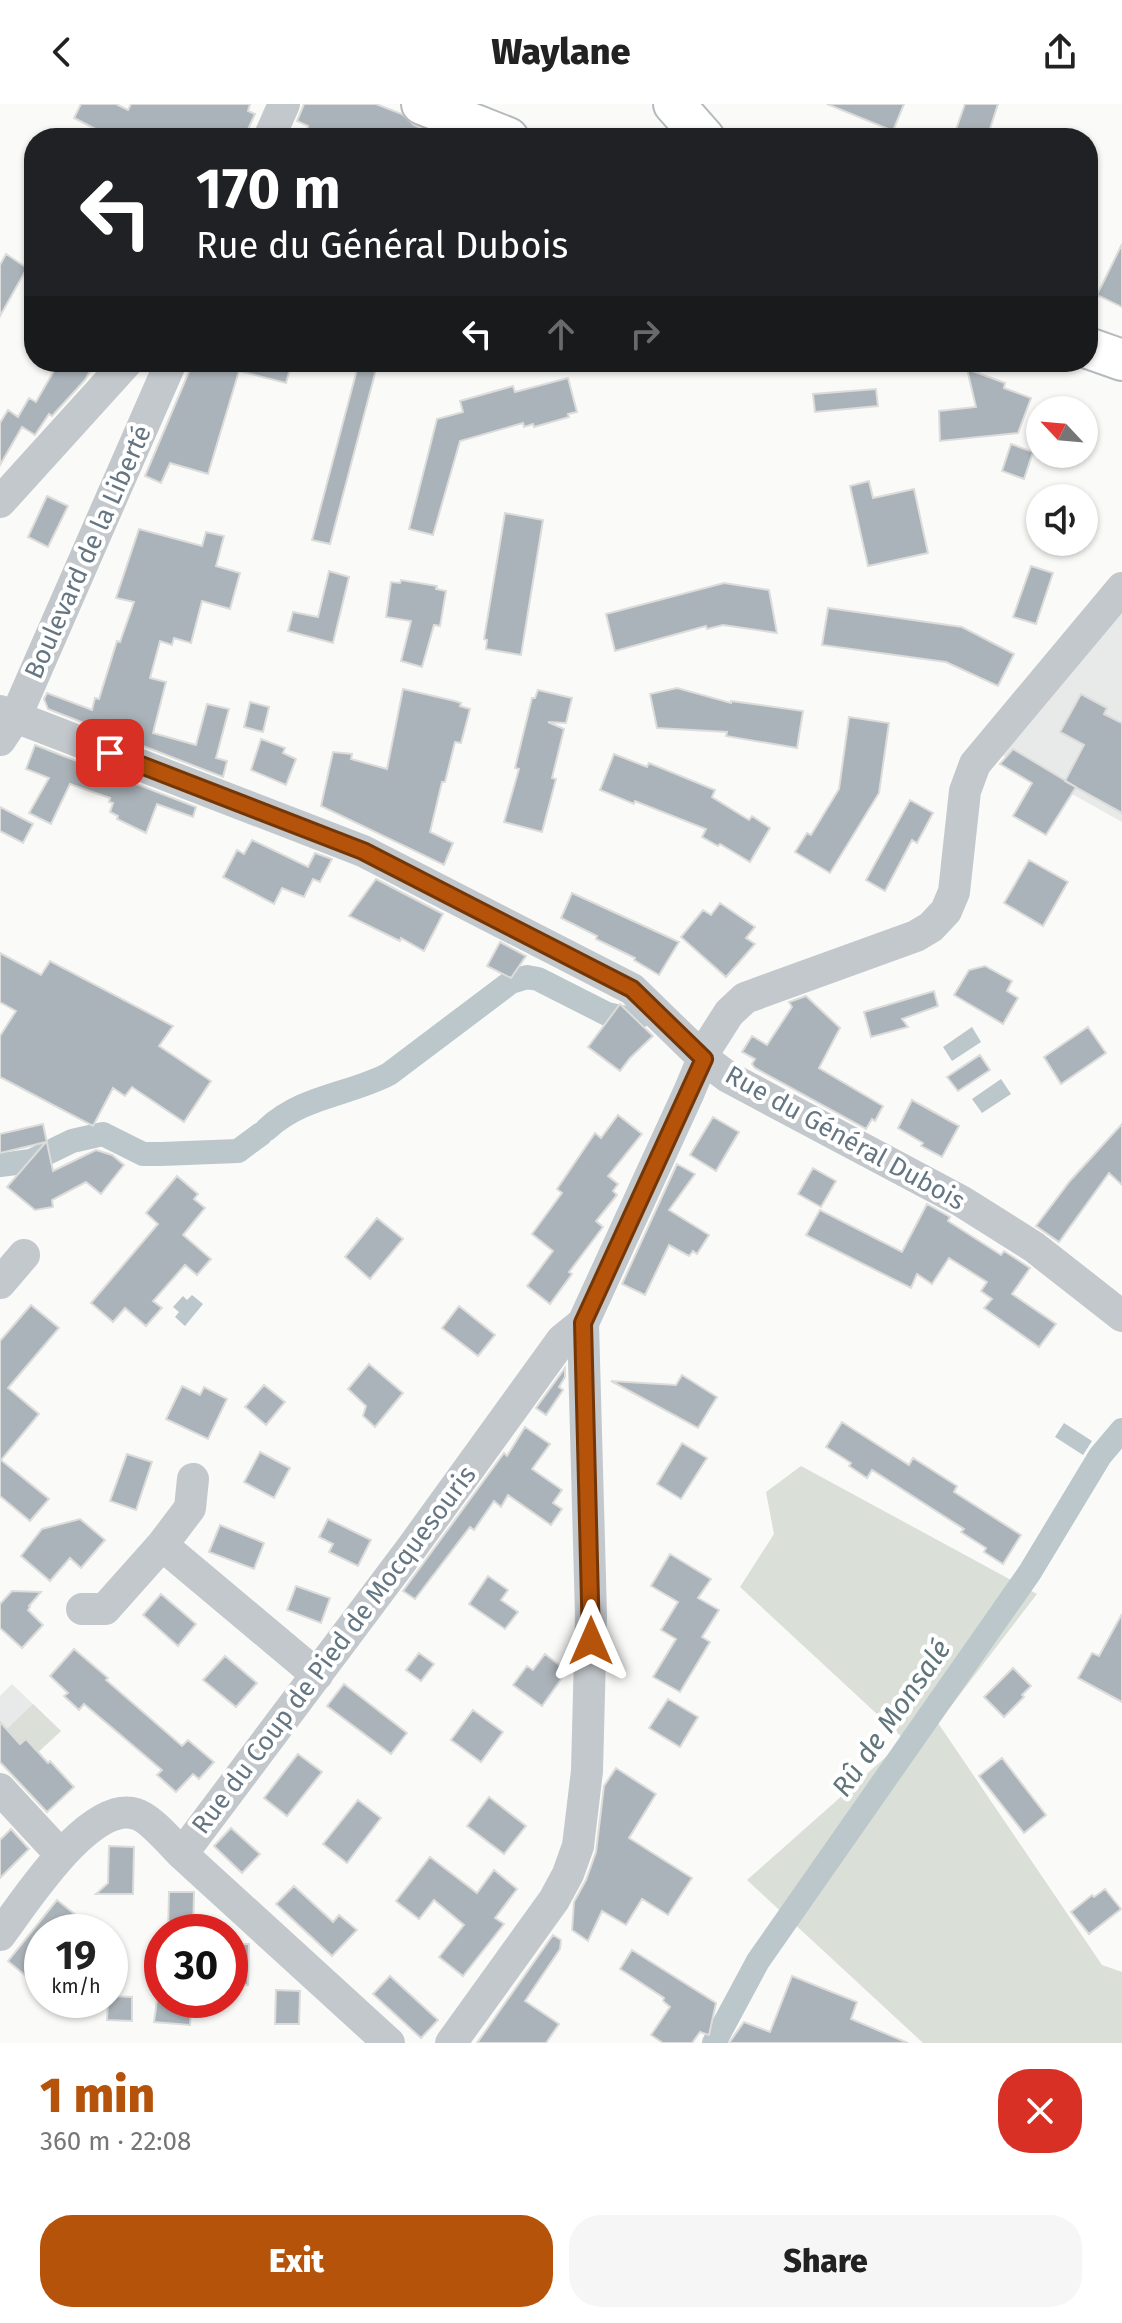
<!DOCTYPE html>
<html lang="en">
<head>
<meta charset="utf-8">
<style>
  :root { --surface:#fff; --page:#f6f6f6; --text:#222; --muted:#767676; --accent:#b45309 }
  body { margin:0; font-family:"Fira Sans",sans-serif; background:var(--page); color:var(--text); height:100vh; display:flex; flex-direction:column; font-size:30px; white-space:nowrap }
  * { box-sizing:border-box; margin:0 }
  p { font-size:26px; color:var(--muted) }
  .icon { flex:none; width:44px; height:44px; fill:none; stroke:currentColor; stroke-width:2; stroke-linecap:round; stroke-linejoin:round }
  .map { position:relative; height:1939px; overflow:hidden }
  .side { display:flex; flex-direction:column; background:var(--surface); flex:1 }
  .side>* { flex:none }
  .banner { position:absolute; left:24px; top:24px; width:1074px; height:244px; border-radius:32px; box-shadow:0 2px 6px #0004; background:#202124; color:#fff; overflow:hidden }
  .needle { width:52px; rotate:296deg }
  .buttons { position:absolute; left:1026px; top:292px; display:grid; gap:16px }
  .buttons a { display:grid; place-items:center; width:72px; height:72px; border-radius:50%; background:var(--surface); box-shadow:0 2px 6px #0004; font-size:40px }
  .speed { position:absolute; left:24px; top:1810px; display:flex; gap:16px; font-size:40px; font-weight:700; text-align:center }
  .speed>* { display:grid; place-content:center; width:104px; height:104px; border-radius:50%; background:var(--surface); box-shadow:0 2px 6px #0004; line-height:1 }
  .speed small { font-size:20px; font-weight:400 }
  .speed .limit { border:12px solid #d22; background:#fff; color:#111 }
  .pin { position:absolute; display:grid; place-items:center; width:68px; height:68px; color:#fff; margin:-34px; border-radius:16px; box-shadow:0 4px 12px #0006 }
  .me { position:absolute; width:88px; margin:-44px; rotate:0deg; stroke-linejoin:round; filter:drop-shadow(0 0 6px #0008) }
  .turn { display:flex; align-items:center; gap:28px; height:168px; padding:0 40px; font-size:36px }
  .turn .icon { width:104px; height:104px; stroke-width:2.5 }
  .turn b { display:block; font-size:56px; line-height:68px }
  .lanes { display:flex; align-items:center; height:76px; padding:0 40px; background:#0003; justify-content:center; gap:40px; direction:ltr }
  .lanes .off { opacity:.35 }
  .round { display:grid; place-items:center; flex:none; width:84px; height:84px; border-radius:32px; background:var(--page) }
  .summary { display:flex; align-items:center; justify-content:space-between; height:136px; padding:0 40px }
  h1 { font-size:48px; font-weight:800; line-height:60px; color:var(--accent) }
  .button { display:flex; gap:16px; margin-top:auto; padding:16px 40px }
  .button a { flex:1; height:92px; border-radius:32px; background:var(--accent); color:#fff; font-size:32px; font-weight:800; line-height:92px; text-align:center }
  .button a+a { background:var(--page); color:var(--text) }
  header { display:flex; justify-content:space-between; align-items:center; height:104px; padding:0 40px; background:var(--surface); font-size:36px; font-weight:800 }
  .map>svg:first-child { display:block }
  .built { fill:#e8e9e9 }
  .green { fill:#dadfd7 }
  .water { fill:#bbc7cb }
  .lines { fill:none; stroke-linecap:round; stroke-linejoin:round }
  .canal { stroke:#bbc7cb; stroke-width:24 }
  .building { fill:#aab3b9; stroke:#dcdcda; stroke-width:2 }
  .major-casing { stroke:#b5babe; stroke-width:44 }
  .minor { stroke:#c3c8cc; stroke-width:32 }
  .major { stroke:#fff; stroke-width:40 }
  .route-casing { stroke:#753606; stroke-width:20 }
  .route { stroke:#b45309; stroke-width:14 }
  .labels { text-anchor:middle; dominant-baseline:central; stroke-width:8; stroke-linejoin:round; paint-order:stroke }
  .street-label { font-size:26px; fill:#657683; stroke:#fff }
  .water-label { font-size:28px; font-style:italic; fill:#60757c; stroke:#fff }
</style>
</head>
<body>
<header><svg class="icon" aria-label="back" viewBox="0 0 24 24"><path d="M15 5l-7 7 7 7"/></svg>Waylane<svg class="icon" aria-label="share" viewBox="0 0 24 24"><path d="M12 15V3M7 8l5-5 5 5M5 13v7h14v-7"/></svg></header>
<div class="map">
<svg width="1122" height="1939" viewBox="0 0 1122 1939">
  <rect width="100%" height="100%" fill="#fafaf8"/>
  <path class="built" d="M 1122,487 L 1122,718 L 993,646 Z
    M 12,1580 L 61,1627 L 13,1672 L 0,1658 L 0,1592 Z"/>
  <path class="green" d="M 801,1362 L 1037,1490 L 938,1619 L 1102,1861 L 1122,1868 L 1122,1939 L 923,1939 L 747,1776 L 905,1636 L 740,1483 L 774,1430 L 766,1388 Z
    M 33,1600 L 61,1627 L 38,1648 L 26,1635 L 20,1640 L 7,1625 Z"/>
  <path class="water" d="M 972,923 L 981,938 L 952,957 L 943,943 Z
    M 1001,975 L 1011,990 L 982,1009 L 972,995 Z
    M 192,1191 L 203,1200 L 185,1222 L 175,1213 L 179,1208 L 173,1203 L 183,1192 L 187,1196 Z
    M 1064,1319 L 1092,1337 L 1083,1351 L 1055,1333 Z"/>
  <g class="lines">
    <path class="canal" d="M 267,1025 C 302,992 349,991 389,970 L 511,878 L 527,873 L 538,875 L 607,910 L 625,914 L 640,912
      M 0,1061 L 31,1057 L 72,1037 L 103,1030 L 143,1050 L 161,1050 L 238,1047 L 261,1030
      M 714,1939 L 758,1857 L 1030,1468 L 1100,1352 L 1122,1326"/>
  </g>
  <path class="building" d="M 81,0 L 116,0 L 128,6 L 131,0 L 250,0 L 248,7 L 255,10 L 244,34 L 113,34 L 74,14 Z
    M 304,0 L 376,0 L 402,10 L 414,21 L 445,34 L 305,34 L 308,22 L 297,17 Z
    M 827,0 L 904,0 L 893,27 Z
    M 965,0 L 998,0 L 987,34 L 953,34 Z
    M 1122,140 L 1122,203 L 1097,191 Z
    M 6,150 L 27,164 L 0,212 L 0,161 Z
    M 59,258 L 95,258 L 85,276 L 52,312 L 49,310 L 35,331 L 22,323 L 0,361 L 0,319 L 8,306 L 18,313 L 29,294 L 36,298 Z
    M 193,258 L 292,258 L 286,279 L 239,267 L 208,370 L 170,359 L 161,379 L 145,372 Z
    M 359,258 L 378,258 L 330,440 L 312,436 Z
    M 967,265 L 1005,279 L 1004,284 L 1031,294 L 1018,329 L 940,337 L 939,307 L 976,303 Z
    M 568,274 L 577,308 L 568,310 L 569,313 L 534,323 L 533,320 L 524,323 L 523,319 L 460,337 L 433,431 L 409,425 L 437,315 L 463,308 L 460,297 L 513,282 L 515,288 Z
    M 876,285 L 878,302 L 815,308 L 813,290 Z
    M 1011,340 L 1033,348 L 1024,375 L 1002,367 Z
    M 869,377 L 873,394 L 914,385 L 928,449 L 868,462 L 850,382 Z
    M 47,392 L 68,402 L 48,443 L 28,433 Z
    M 505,409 L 543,416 L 521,551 L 486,545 L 487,536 L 484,535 Z
    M 139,425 L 202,442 L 206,428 L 224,432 L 216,462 L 240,469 L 230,505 L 202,497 L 191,539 L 174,534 L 172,541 L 160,537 L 150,574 L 166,578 L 153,629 L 196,641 L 207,600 L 229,605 L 216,654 L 227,657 L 223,673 L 48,605 L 44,595 L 47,589 L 92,606 L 95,594 L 99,595 L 117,537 L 120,538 L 134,498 L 116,494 Z
    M 1031,462 L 1053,469 L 1036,520 L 1013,513 Z
    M 329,467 L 349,473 L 333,539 L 288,527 L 293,508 L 318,513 Z
    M 401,476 L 437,482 L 436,485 L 446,487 L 440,522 L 434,521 L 422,563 L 401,557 L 411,517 L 386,513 L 391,478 L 400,479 Z
    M 724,479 L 769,486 L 777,529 L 723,521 L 707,525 L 706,522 L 615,547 L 606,510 Z
    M 828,504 L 962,523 L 1014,550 L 998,582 L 946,558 L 822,541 Z
    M 677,584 L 731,599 L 731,597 L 803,607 L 797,644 L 726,632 L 727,628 L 657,624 L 650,590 Z
    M 403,585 L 455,597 L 461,599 L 460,602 L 470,605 L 461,639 L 455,638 L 445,678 L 442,678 L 430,728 L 453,739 L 444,761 L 321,702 L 333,648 L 352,650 L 351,655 L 387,665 Z
    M 538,586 L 572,594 L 566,619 L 548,618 L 564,625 L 552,674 L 556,675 L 542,728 L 504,718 L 519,665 L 515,664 L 532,594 L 535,594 Z
    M 1081,590 L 1107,604 L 1104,610 L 1122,619 L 1122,709 L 1065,677 L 1084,641 L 1060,628 Z
    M 250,598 L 269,603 L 263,628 L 244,623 Z
    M 849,613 L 889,619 L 879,689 L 830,769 L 795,748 L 807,729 L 811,731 L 839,685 Z
    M 261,635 L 285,644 L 283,649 L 296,655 L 286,681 L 251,666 Z
    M 35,641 L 196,703 L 193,713 L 157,700 L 146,729 L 117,715 L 118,712 L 110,708 L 113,699 L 109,698 L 110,694 L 70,680 L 51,720 L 29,709 L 49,674 L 26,665 Z
    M 1013,645 L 1076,683 L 1046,731 L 1013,712 L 1032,679 L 1000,660 Z
    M 614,650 L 647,663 L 649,659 L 715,686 L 712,693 L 749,716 L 752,712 L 770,724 L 750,758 L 720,740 L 718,742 L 702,733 L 706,725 L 635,697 L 634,700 L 600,686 Z
    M 910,696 L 933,709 L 917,739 L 912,736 L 885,787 L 866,776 Z
    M 0,703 L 33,720 L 23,739 L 0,727 Z
    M 252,736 L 308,763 L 315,749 L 332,755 L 320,778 L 313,775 L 304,793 L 282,784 L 274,800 L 223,773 L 237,746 L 244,750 Z
    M 1029,756 L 1068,778 L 1043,822 L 1004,799 Z
    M 376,775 L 443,810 L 424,847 L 401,834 L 400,837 L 349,812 Z
    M 572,789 L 679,838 L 659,871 L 634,856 L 635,854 L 596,835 L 597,832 L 561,814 Z
    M 720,799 L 755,823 L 746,834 L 755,840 L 726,873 L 681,833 L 703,806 L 711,811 Z
    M 500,838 L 526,852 L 511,874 L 487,862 Z
    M 0,849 L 41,871 L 50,857 L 173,922 L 159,942 L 211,977 L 184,1018 L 132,983 L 125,992 L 113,984 L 93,1022 L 0,973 L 0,932 L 16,907 L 0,898 Z
    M 985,862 L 1012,877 L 1007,887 L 1018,894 L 1003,920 L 954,891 L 969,866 Z
    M 934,887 L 938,902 L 902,915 L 908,923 L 871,933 L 864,908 Z
    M 806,892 L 840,924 L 819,964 L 883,1002 L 875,1017 L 872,1015 L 866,1025 L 755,964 L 752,960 L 755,955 L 742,948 L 752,932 L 767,941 L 792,903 L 789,898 Z
    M 620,900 L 653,932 L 630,954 L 620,967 L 588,943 Z
    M 1088,923 L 1106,949 L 1061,980 L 1044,953 Z
    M 980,951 L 990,966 L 958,987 L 947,973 Z
    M 912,996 L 959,1022 L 942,1053 L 921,1042 L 923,1039 L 898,1024 Z
    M 618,1011 L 642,1030 L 608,1072 L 618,1080 L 613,1087 L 617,1091 L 596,1117 L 603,1123 L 569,1168 L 572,1170 L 550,1200 L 527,1182 L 553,1147 L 532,1130 L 562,1089 L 557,1085 L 595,1029 L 601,1034 Z
    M 713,1013 L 739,1028 L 716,1067 L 690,1051 Z
    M 43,1020 L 53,1067 L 96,1046 L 112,1051 L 124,1061 L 101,1090 L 86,1078 L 52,1096 L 53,1103 L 35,1106 L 7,1083 L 46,1038 L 0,1049 L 0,1030 Z
    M 1122,1020 L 1122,1081 L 1109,1069 L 1059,1138 L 1036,1122 L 1070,1077 Z
    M 677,1060 L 695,1070 L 669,1106 L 709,1131 L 697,1150 L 693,1147 L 689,1152 L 669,1141 L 645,1191 L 622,1180 Z
    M 813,1064 L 836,1077 L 821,1103 L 798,1090 Z
    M 177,1072 L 198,1090 L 194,1095 L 205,1104 L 183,1131 L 211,1155 L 197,1171 L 185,1161 L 153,1197 L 162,1204 L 146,1222 L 125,1204 L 113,1218 L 91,1199 L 158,1120 L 146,1109 Z
    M 927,1100 L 950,1113 L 948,1117 L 1001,1151 L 1004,1147 L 1030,1164 L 1012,1190 L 1056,1220 L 1039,1243 L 984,1204 L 992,1195 L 981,1187 L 987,1178 L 949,1154 L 932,1180 L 917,1170 L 911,1184 L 806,1131 L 820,1106 L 902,1148 Z
    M 377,1114 L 403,1135 L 370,1175 L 345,1153 Z
    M 31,1201 L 59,1224 L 8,1284 L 39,1310 L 1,1356 L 49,1395 L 30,1417 L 0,1392 L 0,1237 Z
    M 459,1202 L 495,1231 L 478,1252 L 442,1224 Z
    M 369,1260 L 403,1289 L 375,1323 L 363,1312 L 366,1302 L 348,1285 Z
    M 565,1264 L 565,1273 L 559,1283 L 563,1286 L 546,1311 L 536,1304 Z
    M 682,1271 L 717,1293 L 698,1324 L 611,1277 L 676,1281 Z
    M 264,1281 L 285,1298 L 266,1321 L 245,1303 Z
    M 182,1282 L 200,1291 L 204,1283 L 227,1295 L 208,1335 L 166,1315 Z
    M 842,1318 L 909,1361 L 913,1354 L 957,1382 L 954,1388 L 1021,1431 L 1003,1460 L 984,1448 L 986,1444 L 961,1428 L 964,1425 L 872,1366 L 867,1374 L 849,1362 L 851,1359 L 826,1343 Z
    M 525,1323 L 550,1340 L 532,1365 L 562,1386 L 553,1399 L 562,1405 L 551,1421 L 508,1391 L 501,1403 L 494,1397 L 474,1426 L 470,1423 L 415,1495 L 403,1487 L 504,1349 L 507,1352 Z
    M 682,1339 L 707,1354 L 681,1395 L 657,1380 Z
    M 260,1348 L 290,1364 L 274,1394 L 244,1378 Z
    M 127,1350 L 152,1358 L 136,1406 L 110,1397 Z
    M 80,1415 L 105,1436 L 81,1464 L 70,1454 L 50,1477 L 21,1452 L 42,1425 Z
    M 328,1415 L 371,1436 L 358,1462 L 329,1448 L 333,1440 L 319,1433 Z
    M 220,1421 L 264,1439 L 254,1465 L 209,1448 Z
    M 670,1450 L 711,1475 L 698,1494 L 719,1506 L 702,1533 L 710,1538 L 680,1588 L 653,1573 L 676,1535 L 661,1526 L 678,1498 L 651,1482 Z
    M 488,1472 L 508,1486 L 501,1496 L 518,1508 L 505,1525 L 469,1500 Z
    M 296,1482 L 330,1494 L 321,1519 L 287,1506 Z
    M 12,1487 L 41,1488 L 29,1502 L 30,1503 L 28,1506 L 43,1521 L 22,1544 L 0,1524 L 0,1500 Z
    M 161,1490 L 196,1520 L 178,1542 L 143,1511 Z
    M 1122,1510 L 1122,1598 L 1078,1574 L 1092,1549 L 1099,1552 Z
    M 74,1545 L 108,1574 L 106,1576 L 182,1642 L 188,1636 L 214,1658 L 199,1675 L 193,1670 L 176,1688 L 157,1671 L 162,1666 L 84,1600 L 79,1606 L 64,1592 L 68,1589 L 50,1572 Z
    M 419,1549 L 434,1560 L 421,1577 L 406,1566 Z
    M 545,1550 L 567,1567 L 542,1602 L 513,1581 L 527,1562 L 533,1566 Z
    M 225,1552 L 257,1579 L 236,1603 L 203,1576 Z
    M 1013,1564 L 1031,1582 L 1022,1591 L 1024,1593 L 1004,1613 L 984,1593 Z
    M 344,1580 L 407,1629 L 391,1650 L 327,1602 Z
    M 668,1595 L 698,1613 L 680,1643 L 649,1624 Z
    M 473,1606 L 503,1628 L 481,1658 L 451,1636 Z
    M 0,1618 L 20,1640 L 26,1635 L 48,1659 L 50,1657 L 74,1683 L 47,1708 L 0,1658 Z
    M 298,1650 L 322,1668 L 287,1712 L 264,1694 Z
    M 1002,1654 L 1046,1711 L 1024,1729 L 979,1672 Z
    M 616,1664 L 656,1690 L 629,1734 L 692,1774 L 668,1811 L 642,1795 L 626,1821 L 602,1807 L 588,1837 L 572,1826 L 574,1798 L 586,1776 L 596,1748 L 604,1682 Z
    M 489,1693 L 526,1722 L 504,1750 L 467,1722 Z
    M 358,1696 L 381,1714 L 347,1759 L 323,1740 Z
    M 231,1724 L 260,1750 L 242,1769 L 214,1742 Z
    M 11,1725 L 29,1745 L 0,1774 L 0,1736 Z
    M 109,1742 L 134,1743 L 133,1790 L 96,1790 L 108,1779 Z
    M 430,1753 L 477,1789 L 494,1766 L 517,1785 L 495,1814 L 504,1820 L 463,1872 L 439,1853 L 464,1821 L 434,1796 L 419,1815 L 396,1797 Z
    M 294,1782 L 333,1818 L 339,1811 L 357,1826 L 332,1852 L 276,1800 Z
    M 1105,1785 L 1121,1805 L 1089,1830 L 1071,1808 L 1092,1791 L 1094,1793 Z
    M 169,1788 L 194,1788 L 193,1828 L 168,1828 Z
    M 57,1796 L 77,1812 L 64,1828 L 42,1828 L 42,1854 L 27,1873 L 8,1857 Z
    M 553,1831 L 561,1836 L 560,1845 L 525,1897 L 559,1920 L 546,1939 L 477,1939 Z
    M 230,1840 L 249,1840 L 248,1881 L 230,1880 Z
    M 632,1846 L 716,1899 L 709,1931 L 700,1928 L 692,1939 L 663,1939 L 651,1931 L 670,1903 L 663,1897 L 664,1894 L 620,1865 Z
    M 390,1872 L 438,1916 L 421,1934 L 373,1890 Z
    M 792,1872 L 857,1898 L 851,1915 L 908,1939 L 729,1939 L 744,1918 L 770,1928 Z
    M 276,1886 L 300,1887 L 299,1920 L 275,1920 Z
    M 110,1892 L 132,1893 L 132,1917 L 107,1916 L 108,1896 L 110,1896 Z
    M 157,1896 L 192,1896 L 190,1921 L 154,1918 Z"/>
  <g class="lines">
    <g class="major-casing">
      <path id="major" d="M 422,0 L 508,34
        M 674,0 L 704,34
        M 1088,244 L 1122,256"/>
    </g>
    <path class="minor" d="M 269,34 L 284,0
      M 0,398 L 127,258
      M 0,607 L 363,747 L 632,885 L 704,955 L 728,973 L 961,1097 L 1034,1143 L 1122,1212
      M 0,636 L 16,612 L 171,258
      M 0,1179 L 24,1151
      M 162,1441 L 317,1571
      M 82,1505 L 105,1505 L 162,1441 L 190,1404 L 193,1375
      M 0,1685 L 61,1751
      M 182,1750 L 389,1939
      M 0,1831 C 25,1798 90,1695 136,1710 C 149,1713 172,1740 182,1750 L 413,1442 L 562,1236 L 583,1219
      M 451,1939 L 554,1796 L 568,1770 L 578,1742 L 587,1667 L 591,1511 L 583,1219 L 689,988 L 708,942 L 729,909 L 745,894 L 916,832 L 931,823 L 946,807 L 954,788 L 965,687 L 975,660 L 1122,484"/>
    <use href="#major" class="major"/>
  </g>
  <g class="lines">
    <g class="route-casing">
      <path id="route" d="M 110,649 L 363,747 L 632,885 L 704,955 L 583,1219 L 591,1537"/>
    </g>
    <use href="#route" class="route"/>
  </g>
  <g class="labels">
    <g class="street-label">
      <text transform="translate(88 448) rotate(-66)">Boulevard de la Liberté</text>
      <text transform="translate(845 1034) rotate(29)">Rue du Général Dubois</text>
      <text transform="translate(334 1546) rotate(-53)">Rue du Coup de Pied de Mocquesouris</text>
    </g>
    <g class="water-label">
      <text transform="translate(891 1614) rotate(-55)">Rû de Monsalé</text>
    </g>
  </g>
</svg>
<div class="buttons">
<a><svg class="needle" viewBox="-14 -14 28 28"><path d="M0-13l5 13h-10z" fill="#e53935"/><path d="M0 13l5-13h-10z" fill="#767676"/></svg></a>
<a><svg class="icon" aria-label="sound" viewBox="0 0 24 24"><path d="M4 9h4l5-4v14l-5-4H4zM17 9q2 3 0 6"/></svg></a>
</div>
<div class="speed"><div>19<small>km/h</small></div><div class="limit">30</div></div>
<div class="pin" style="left:110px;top:649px;background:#d93025"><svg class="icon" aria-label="arrive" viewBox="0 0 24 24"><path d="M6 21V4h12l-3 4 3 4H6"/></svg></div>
<svg class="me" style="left:591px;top:1537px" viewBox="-20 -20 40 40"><path d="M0-17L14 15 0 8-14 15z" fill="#b45309" stroke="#fff" stroke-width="4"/></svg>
<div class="banner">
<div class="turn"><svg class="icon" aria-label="left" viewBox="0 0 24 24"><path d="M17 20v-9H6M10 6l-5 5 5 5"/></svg><div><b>170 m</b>Rue du Général Dubois</div></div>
<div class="lanes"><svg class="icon" aria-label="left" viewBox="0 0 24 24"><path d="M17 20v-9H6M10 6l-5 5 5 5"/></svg><svg class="icon off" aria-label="ahead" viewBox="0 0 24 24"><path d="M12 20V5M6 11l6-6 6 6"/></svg><svg class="icon off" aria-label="right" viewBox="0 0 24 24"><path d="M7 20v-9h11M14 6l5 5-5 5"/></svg></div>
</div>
</div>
<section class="side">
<div class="summary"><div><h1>1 min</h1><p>360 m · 22:08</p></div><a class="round" style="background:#d93025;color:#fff"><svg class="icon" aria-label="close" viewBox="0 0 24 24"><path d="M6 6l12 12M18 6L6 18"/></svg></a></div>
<div class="button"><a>Exit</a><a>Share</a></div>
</section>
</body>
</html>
